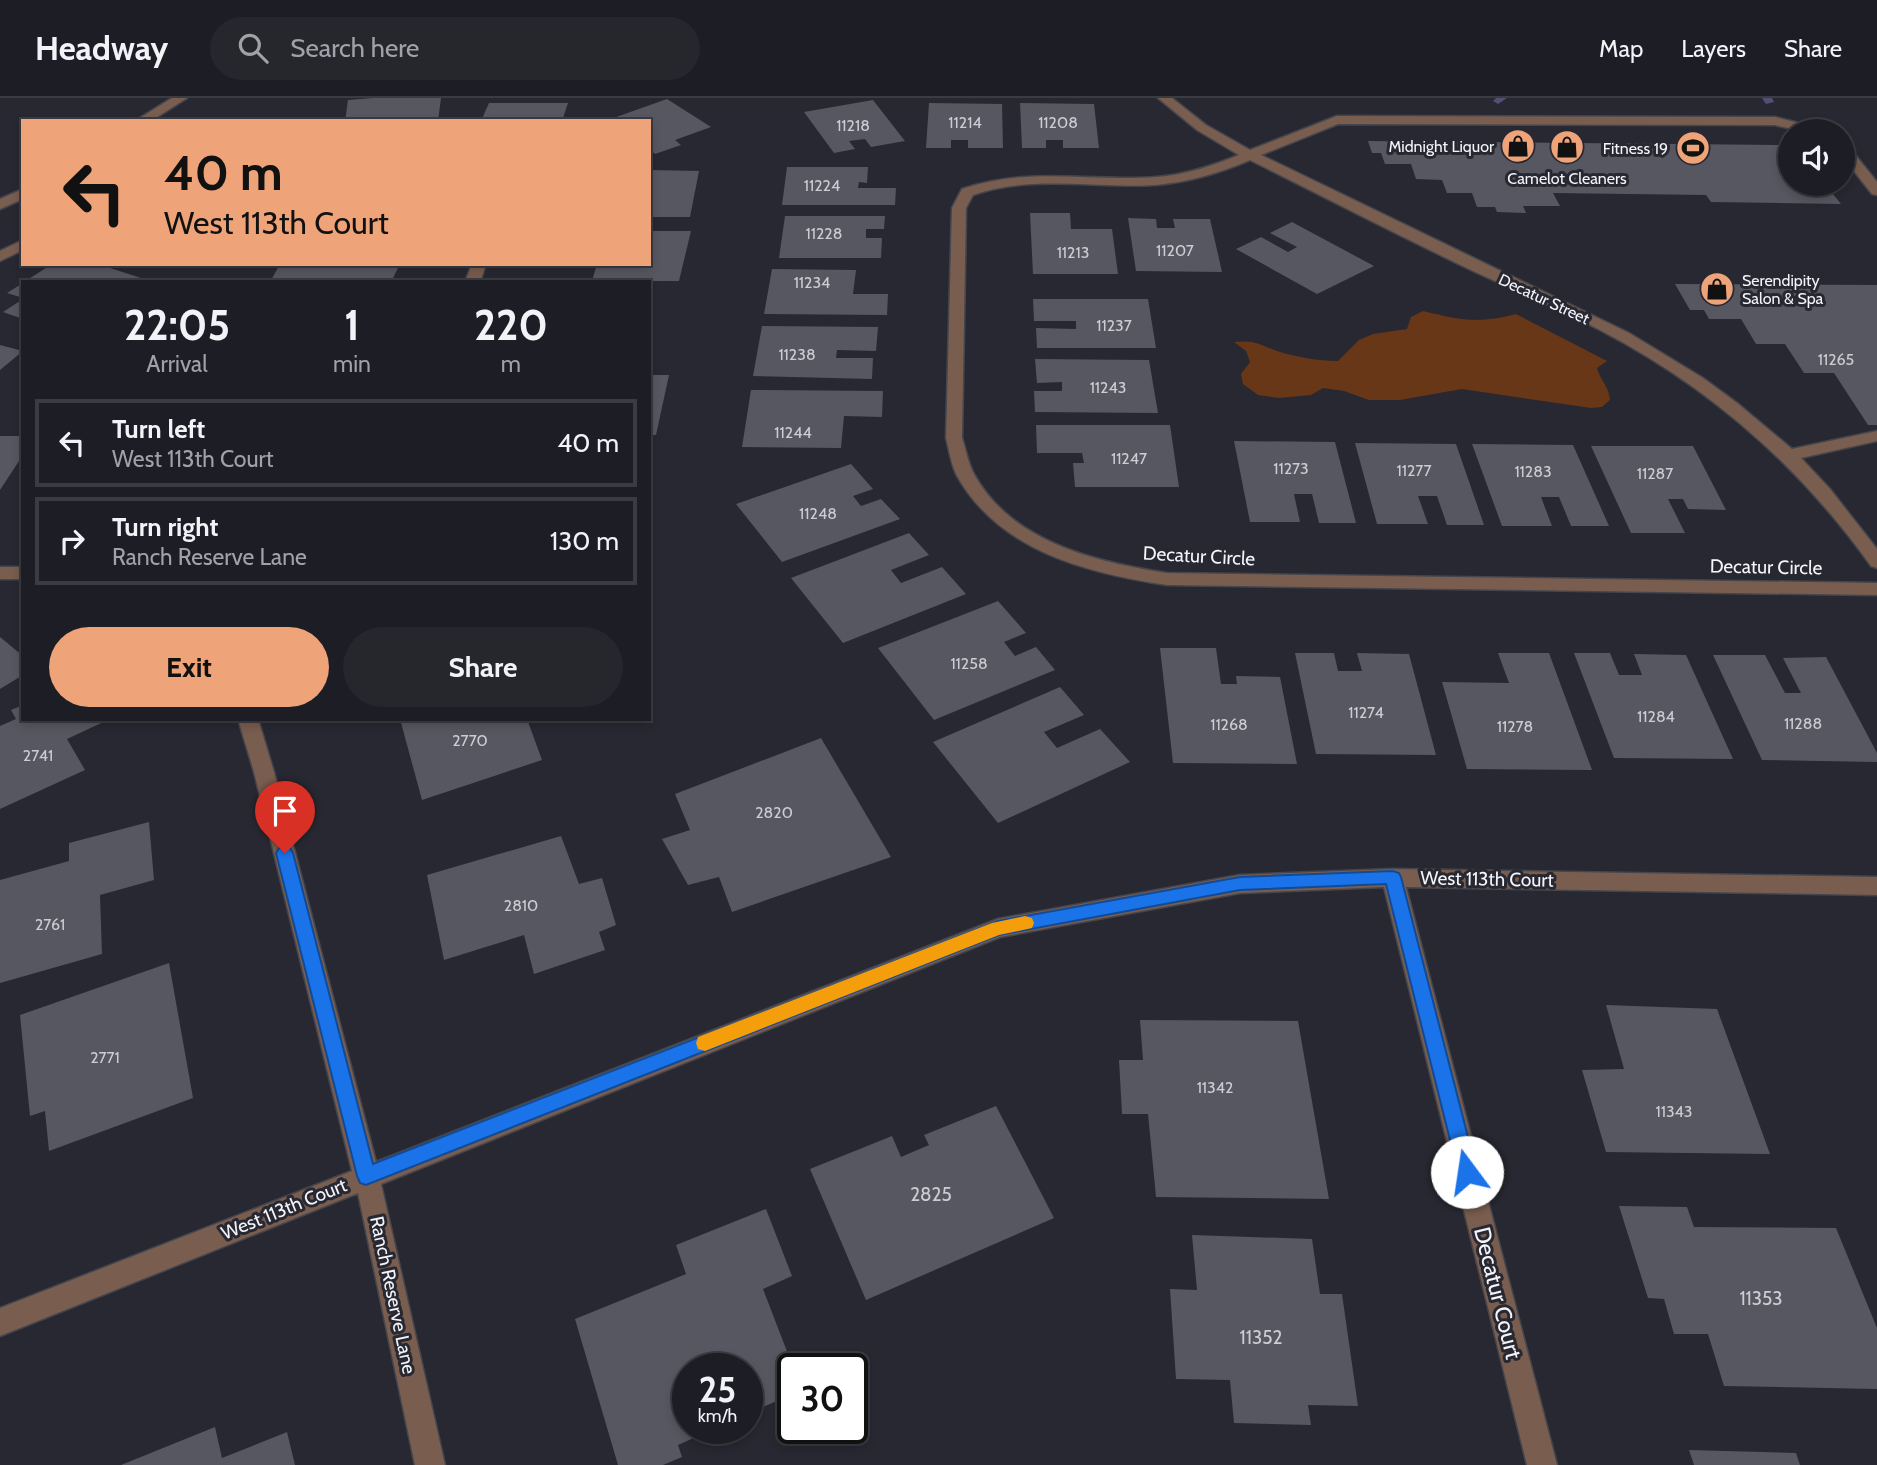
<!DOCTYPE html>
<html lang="en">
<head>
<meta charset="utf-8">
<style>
  :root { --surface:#1d1e25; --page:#25272d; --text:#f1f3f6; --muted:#a0a2a7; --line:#3b3c42; --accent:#efa378 }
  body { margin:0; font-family:Cabin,sans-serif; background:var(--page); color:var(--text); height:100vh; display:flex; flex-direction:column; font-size:26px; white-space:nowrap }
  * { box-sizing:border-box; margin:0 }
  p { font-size:23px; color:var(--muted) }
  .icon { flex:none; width:38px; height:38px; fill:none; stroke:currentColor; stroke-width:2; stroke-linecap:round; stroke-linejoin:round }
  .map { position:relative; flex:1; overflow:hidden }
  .drawer { position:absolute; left:21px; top:182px; width:630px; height:441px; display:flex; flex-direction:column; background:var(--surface); border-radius:0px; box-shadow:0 4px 10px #0003,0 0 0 2px var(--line) }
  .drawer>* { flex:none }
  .banner { position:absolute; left:21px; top:21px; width:630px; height:147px; border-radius:0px; box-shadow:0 4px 10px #0003,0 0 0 2px var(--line); background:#efa378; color:#111; overflow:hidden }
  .tools { position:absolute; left:1778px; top:21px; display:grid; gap:14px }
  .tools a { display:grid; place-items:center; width:77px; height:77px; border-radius:50%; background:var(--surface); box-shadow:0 4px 10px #0003,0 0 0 2px var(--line); font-size:35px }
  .speed { position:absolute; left:672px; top:1255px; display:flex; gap:14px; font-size:35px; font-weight:700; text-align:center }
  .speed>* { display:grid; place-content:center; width:91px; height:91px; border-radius:50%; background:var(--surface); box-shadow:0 4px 10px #0003,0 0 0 2px var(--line); line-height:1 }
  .speed small { font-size:18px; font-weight:400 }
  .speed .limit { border:4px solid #111; border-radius:10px; background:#fff; color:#111 }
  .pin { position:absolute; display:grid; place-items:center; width:60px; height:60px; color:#fff; margin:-72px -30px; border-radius:50% 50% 50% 0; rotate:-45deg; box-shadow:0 0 7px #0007 }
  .pin .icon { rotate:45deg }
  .me { position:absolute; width:77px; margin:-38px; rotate:346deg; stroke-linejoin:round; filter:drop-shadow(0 0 5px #0008) }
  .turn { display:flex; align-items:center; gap:24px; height:147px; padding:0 28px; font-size:32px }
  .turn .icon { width:91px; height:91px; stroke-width:2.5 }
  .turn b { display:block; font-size:49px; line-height:60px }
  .eta { display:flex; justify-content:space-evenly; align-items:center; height:119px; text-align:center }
  .eta b { font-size:42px; font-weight:700; line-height:49px }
  .primary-button { display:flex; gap:14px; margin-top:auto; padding:14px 28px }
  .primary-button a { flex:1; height:80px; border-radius:42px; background:var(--accent); color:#111; font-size:28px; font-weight:700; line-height:80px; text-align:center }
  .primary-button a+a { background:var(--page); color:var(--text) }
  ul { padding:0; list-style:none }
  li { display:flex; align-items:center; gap:21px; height:88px; margin:0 14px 10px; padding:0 14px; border:4px solid var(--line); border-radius:0px }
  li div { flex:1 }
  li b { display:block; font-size:26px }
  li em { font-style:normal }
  header { display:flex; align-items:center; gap:42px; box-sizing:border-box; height:98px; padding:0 35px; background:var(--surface); border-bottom:2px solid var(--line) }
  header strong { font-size:33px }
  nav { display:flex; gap:38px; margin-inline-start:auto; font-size:24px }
  .search { width:490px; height:63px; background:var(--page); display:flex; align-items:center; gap:18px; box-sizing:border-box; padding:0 24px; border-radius:38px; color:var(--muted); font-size:26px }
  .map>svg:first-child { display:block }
  .green { fill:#673718 }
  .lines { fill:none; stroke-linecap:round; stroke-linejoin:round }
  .stream { fill:#544d75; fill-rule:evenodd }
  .building { fill:#565761 }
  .minor-casing { stroke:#44454d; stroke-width:3 }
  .minor { fill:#795d4e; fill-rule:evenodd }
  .route { fill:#1a73e8; stroke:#114b97; stroke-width:2 }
  .slow { fill:#f59e0b }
  .labels { text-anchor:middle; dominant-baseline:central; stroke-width:6; stroke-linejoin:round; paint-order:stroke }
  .number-label { font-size:16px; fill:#cccdd4 }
  .far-poi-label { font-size:16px; fill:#f4f4fb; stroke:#272831; text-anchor:end }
  .far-street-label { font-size:16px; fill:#f4f4fb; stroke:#272831 }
  .street-label { font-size:19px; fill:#f4f4fb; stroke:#272831 }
  .near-number-label { font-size:19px; fill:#cccdd4 }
  .near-street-label { font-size:23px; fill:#f4f4fb; stroke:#272831 }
</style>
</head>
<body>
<header>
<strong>Headway</strong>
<div class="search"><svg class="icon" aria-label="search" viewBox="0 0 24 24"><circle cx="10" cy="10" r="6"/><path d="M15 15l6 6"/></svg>Search here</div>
<nav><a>Map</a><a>Layers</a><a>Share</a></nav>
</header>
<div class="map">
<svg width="1877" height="1367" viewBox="0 0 1877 1367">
  <rect width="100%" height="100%" fill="#272831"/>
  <path class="green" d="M 1423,213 C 1461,222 1477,226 1516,216 L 1607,263 L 1597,270 C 1600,282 1609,288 1610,302 L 1602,309 L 1591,310 L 1462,291 L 1400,302 L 1369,302 L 1344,293 L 1323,290 L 1311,297 L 1279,300 L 1258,297 L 1243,286 L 1241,276 L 1250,264 L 1246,253 L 1234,244 C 1256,242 1258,246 1277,253 C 1296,259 1318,263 1338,263 L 1359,242 L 1373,236 L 1407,231 L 1411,219 Z"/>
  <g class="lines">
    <path class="stream" d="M 1507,0 L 1498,6 L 1493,3 L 1496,0 Z
      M 1762,0 L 1772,0 L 1774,4 L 1766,6 Z"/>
  </g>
  <path class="building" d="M 373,0 L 441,0 L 438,23 L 345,23 L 348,2 Z
    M 667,1 L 711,29 L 675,42 L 681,47 L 655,56 L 649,51 L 649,23 L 605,23 Z
    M 873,2 L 905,43 L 871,49 L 865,41 L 849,43 L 855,51 L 834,55 L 804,14 Z
    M 489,5 L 568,5 L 562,23 L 481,23 Z
    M 929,5 L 1002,6 L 1003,50 L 968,50 L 968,42 L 951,42 L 951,50 L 926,50 Z
    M 1020,5 L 1094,6 L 1099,50 L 1063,50 L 1063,42 L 1046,42 L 1046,50 L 1022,50 Z
    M 1368,43 L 1790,47 L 1790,86 L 1825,86 L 1841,106 L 1711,104 L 1706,97 L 1553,95 L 1560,108 L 1523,108 L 1526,115 L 1497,114 L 1495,109 L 1477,109 L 1472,95 L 1447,95 L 1442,82 L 1416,81 L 1411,66 L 1385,66 L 1381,55 L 1372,55 Z
    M 787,69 L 868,69 L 867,85 L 859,84 L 858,90 L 896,90 L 895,107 L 782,107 Z
    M 649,72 L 699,73 L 690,119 L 649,119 Z
    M 1030,115 L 1070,115 L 1071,131 L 1112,131 L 1118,176 L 1033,176 Z
    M 785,118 L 885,118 L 884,131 L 866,131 L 866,140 L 882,140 L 881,160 L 779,160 Z
    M 1128,120 L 1156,121 L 1157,130 L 1175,130 L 1173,121 L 1210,121 L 1222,174 L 1136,173 Z
    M 1292,124 L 1374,168 L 1317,196 L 1236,151 L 1261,139 L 1288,154 L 1297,149 L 1270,135 Z
    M 649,133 L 691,133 L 679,183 L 592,183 L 597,166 L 649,166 Z
    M 52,166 L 98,166 L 144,181 L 139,184 L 24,184 Z
    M 280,166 L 400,166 L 391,184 L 270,184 Z
    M 772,171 L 856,172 L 853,196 L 888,196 L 887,217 L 764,216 Z
    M 23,185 L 23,200 L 7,195 Z
    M 1675,186 L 1877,187 L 1877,327 L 1868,327 L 1834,275 L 1804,275 L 1785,246 L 1756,246 L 1741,221 L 1709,221 L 1704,212 L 1690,212 Z
    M 23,201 L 23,221 L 3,214 Z
    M 1033,201 L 1148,201 L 1156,250 L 1037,250 L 1036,230 L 1076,231 L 1076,223 L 1034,223 Z
    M 762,228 L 878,229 L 876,253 L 837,252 L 836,260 L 873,260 L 872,281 L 753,278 Z
    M 0,247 L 23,253 L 0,272 Z
    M 1035,261 L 1149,262 L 1158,315 L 1035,314 L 1034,293 L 1062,293 L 1062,284 L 1037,285 Z
    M 649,277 L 669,277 L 656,337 L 649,337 Z
    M 751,292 L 883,293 L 882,319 L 844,318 L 841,350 L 742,349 Z
    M 1036,327 L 1170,327 L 1179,389 L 1075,389 L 1073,365 L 1084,365 L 1082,355 L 1037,355 Z
    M 0,338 L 23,338 L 23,357 L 0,392 Z
    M 1234,343 L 1335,344 L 1356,425 L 1319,425 L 1312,396 L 1294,396 L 1300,424 L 1250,424 Z
    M 1355,345 L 1456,346 L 1484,427 L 1447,427 L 1437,398 L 1418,398 L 1428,426 L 1377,426 Z
    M 1472,346 L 1573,347 L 1609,428 L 1571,428 L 1559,399 L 1541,399 L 1552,428 L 1502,428 Z
    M 1591,348 L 1693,348 L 1726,412 L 1688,411 L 1683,401 L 1668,401 L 1685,435 L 1631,435 Z
    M 851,366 L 873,391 L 853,398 L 861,408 L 881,401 L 900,421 L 782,464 L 736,406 Z
    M 909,435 L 929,457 L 891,472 L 901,485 L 942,469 L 966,496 L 843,545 L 791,480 Z
    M 998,503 L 1026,535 L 1004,544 L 1015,558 L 1036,549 L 1055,572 L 934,622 L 878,550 Z
    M 0,539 L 23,558 L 23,577 L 0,591 Z
    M 1160,550 L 1216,550 L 1221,586 L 1237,586 L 1236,578 L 1280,579 L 1297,666 L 1173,665 Z
    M 1295,555 L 1334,555 L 1338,573 L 1362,573 L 1357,555 L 1409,556 L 1436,657 L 1316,656 Z
    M 1498,555 L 1549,555 L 1592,672 L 1467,671 L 1442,584 L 1509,585 Z
    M 1574,555 L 1610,555 L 1619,577 L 1642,577 L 1634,556 L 1686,557 L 1733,661 L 1614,660 Z
    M 1713,557 L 1765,557 L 1785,595 L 1801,595 L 1783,560 L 1826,559 L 1877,655 L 1877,664 L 1762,662 Z
    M 1060,589 L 1084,617 L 1044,634 L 1057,650 L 1100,631 L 1130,664 L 998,725 L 933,644 Z
    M 23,607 L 23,621 L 110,621 L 67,641 L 85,672 L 0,711 L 0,628 L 16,621 L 11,612 Z
    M 400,621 L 527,621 L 542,662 L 422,702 Z
    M 821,640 L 891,759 L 732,814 L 719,779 L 688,787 L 662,741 L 690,732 L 675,696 Z
    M 149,724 L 154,782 L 100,797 L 102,856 L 0,885 L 0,782 L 69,763 L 69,745 Z
    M 561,738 L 579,786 L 602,780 L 616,827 L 599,834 L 605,852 L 534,876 L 524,837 L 444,862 L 427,777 Z
    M 169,865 L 193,1000 L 49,1053 L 45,1013 L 30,1018 L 20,917 Z
    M 1606,907 L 1717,911 L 1770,1056 L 1606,1054 L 1582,972 L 1624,971 Z
    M 1140,922 L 1298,923 L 1329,1101 L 1156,1099 L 1148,1016 L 1122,1016 L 1119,962 L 1143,962 Z
    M 996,1008 L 1054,1120 L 866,1202 L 810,1071 L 892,1038 L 901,1059 L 929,1047 L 924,1037 Z
    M 1619,1108 L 1687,1109 L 1694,1129 L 1836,1130 L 1877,1230 L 1877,1291 L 1724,1288 L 1708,1236 L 1674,1236 L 1664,1201 L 1648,1200 Z
    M 766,1111 L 792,1178 L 763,1191 L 793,1269 L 793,1296 L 747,1316 L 747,1270 L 688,1270 L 688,1330 L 716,1330 L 678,1347 L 682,1359 L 663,1367 L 618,1367 L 575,1221 L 686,1176 L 676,1147 Z
    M 1192,1137 L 1312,1141 L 1320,1196 L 1342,1196 L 1358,1308 L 1308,1307 L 1311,1327 L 1234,1325 L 1230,1282 L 1176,1281 L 1170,1191 L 1197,1192 Z
    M 215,1329 L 222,1360 L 287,1334 L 295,1367 L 121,1367 Z
    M 1689,1352 L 1796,1355 L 1800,1367 L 1694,1367 Z"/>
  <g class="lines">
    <g class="minor-casing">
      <path id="minor" d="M 172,0 L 187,0 L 151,23 L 135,23 Z
        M 1158,0 L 1172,0 L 1206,27 L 1250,52 L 1337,18 L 1775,19 L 1819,30 L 1820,33 L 1800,33 L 1775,27 L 1338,26 L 1261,57 L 1629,235 L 1703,280 L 1737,305 L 1792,351 L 1877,333 L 1877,343 L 1801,360 L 1830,391 L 1877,451 L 1877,470 L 1871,468 C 1799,367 1708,288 1598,231 C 1557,210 1514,192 1473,173 C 1398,137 1324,99 1250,62 C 1220,75 1188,84 1156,87 C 1094,91 1033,76 973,97 L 966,110 L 962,340 C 966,352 968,365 974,376 C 1011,444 1096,464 1167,475 L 1877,485 L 1877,497 L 1167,487 C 1087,475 998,453 956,376 C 951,365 949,352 946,340 L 952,110 L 962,91 C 1029,68 1088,84 1156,79 C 1185,77 1212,68 1239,57 L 1197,32 Z
        M 1843,47 L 1848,48 L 1877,84 L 1877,97 L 1872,96 L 1843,59 Z
        M 23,91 L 23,101 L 0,111 L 0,101 Z
        M 23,142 L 23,152 L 0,163 L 0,153 Z
        M 472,166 L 486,166 L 480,184 L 465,184 Z
        M 0,469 L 23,469 L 23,481 L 0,481 Z
        M 238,621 L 258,621 L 274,674 L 376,1064 L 998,821 L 1240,777 L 1393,771 L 1877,779 L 1877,797 L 1406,789 L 1557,1367 L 1527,1367 L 1384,789 L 1240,795 L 1000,839 L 381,1086 L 445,1367 L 415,1367 L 358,1095 L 0,1238 L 0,1210 L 352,1073 L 254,674 Z"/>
    </g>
    <use href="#minor" class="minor"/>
  </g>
  <path class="route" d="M 285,748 L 290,750 L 293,755 L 373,1066 L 998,823 L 1240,779 L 1393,773 L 1399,775 L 1401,779 L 1477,1074 L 1474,1080 L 1467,1083 L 1460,1080 L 1458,1074 L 1386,786 L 1240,792 L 999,837 L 366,1087 L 360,1085 L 357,1078 L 276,755 L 279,750 Z"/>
  <path class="slow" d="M 1025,818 L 1032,820 L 1034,825 L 1032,830 L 999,837 L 705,953 L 698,951 L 696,945 L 698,939 L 992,825 Z"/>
  <defs>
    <g id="shop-disc" transform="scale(1.75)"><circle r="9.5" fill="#efa378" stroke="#272831"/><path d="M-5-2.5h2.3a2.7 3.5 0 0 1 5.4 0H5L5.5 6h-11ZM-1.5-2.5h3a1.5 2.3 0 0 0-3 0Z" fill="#111"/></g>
    <g id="stadium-disc" transform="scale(1.75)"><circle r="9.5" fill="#efa378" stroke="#272831"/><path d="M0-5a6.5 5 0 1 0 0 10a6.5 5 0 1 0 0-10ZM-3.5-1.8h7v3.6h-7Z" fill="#111"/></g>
  </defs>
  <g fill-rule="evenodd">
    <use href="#shop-disc" x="1518" y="48"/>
    <use href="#shop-disc" x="1567" y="49"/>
    <use href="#stadium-disc" x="1693" y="50"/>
    <use href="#shop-disc" x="1717" y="191"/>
  </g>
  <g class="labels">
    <g class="number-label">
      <text x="965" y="24">11214</text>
      <text x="1058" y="24">11208</text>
      <text x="853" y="27">11218</text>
      <text x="822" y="87">11224</text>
      <text x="824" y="135">11228</text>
      <text x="1175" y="152">11207</text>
      <text x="1073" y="154">11213</text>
      <text x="812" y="184">11234</text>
      <text x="1114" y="227">11237</text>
      <text x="797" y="256">11238</text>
      <text x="1836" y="261">11265</text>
      <text x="1108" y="289">11243</text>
      <text x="793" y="334">11244</text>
      <text x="1129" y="360">11247</text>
      <text x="1291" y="370">11273</text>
      <text x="1414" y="372">11277</text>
      <text x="1533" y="373">11283</text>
      <text x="1655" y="375">11287</text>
      <text x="818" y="415">11248</text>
      <text x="969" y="565">11258</text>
      <text x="1366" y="614">11274</text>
      <text x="1656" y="618">11284</text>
      <text x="1803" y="625">11288</text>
      <text x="1229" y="626">11268</text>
      <text x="1515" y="628">11278</text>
      <text x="470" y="642">2770</text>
      <text x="38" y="657">2741</text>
      <text x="774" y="714">2820</text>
      <text x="521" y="807">2810</text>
      <text x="50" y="826">2761</text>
      <text x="105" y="959">2771</text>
      <text x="1215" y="989">11342</text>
      <text x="1674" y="1013">11343</text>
    </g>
    <g class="far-poi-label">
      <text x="1494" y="48">Midnight Liquor</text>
      <text x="1668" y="50">Fitness 19</text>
      <text x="1567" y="80" text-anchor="middle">Camelot Cleaners</text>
      <text x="1742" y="182" text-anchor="start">Serendipity<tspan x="1742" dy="18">Salon &amp; Spa</tspan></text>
    </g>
    <g class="far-street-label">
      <text transform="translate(1544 201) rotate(25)">Decatur Street</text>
    </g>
    <g class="street-label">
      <text transform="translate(1199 458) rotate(3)">Decatur Circle</text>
      <text transform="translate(1766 469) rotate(1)">Decatur Circle</text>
      <text transform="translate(1487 781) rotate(1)">West 113th Court</text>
      <text transform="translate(284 1111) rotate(-22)">West 113th Court</text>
      <text transform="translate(393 1197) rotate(78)">Ranch Reserve Lane</text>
    </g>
    <g class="near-number-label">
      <text x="931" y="1096">2825</text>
      <text x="1761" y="1200">11353</text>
      <text x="1261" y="1239">11352</text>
    </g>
    <g class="near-street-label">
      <text transform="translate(1498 1195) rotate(76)">Decatur Court</text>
    </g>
  </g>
</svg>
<div class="tools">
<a><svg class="icon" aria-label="sound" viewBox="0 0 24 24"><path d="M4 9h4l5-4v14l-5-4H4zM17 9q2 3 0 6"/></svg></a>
</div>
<div class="speed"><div>25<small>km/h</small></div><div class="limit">30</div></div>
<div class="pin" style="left:285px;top:755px;background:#d93025"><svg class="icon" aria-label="arrive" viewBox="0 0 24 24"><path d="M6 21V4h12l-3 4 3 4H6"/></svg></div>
<svg class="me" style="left:1467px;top:1074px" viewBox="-20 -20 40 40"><circle r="19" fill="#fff"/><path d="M0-13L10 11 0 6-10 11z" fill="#1a73e8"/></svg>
<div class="banner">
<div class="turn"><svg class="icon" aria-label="left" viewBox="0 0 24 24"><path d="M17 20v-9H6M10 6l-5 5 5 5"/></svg><div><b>40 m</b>West 113th Court</div></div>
</div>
<section class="drawer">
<div class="eta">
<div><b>22:05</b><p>Arrival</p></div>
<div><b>1</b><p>min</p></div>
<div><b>220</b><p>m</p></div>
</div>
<ul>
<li><svg class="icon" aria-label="left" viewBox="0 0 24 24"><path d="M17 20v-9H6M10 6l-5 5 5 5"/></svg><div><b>Turn left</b><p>West 113th Court</p></div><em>40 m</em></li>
<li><svg class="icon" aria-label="right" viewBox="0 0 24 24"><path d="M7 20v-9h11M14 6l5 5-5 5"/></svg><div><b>Turn right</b><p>Ranch Reserve Lane</p></div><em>130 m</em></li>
</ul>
<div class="primary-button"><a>Exit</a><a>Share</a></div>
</section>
</div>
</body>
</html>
